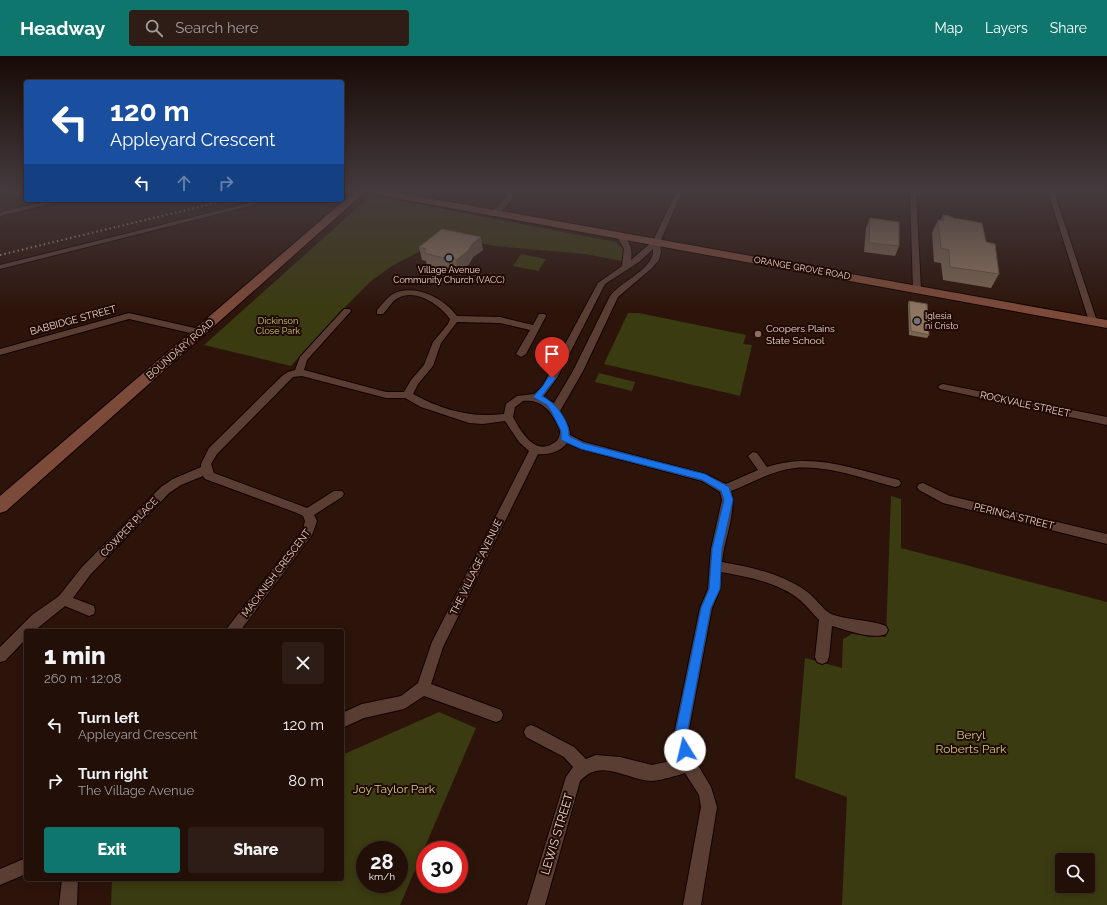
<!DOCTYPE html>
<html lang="en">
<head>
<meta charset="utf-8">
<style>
  :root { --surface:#210f08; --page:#2d1d16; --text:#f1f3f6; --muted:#a29c9c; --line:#3e2f29; --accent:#0f766e }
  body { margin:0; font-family:Raleway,sans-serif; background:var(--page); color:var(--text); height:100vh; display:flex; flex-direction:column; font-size:15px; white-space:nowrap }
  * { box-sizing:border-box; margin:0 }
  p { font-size:13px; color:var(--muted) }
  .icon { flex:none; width:22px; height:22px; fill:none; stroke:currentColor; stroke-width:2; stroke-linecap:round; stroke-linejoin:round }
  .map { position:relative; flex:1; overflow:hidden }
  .drawer { position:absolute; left:24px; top:573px; width:320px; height:252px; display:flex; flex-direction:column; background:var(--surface); border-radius:4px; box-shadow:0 2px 10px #0003,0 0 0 1px var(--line) }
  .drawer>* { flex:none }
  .banner { position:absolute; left:24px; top:24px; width:320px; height:122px; border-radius:4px; box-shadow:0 2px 10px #0003,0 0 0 1px var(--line); background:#1a4fa0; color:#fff; overflow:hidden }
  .tools { position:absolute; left:1055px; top:797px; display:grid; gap:8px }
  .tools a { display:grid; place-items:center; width:40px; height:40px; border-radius:4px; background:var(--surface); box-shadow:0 2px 10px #0003,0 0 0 1px var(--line); font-size:20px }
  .speed { position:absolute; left:356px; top:785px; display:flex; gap:8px; font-size:20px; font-weight:700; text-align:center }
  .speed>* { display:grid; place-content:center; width:52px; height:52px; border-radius:50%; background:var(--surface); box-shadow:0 2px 10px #0003,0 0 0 1px var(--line); line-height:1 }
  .speed small { font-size:10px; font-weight:400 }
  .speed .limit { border:6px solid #d22; background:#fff; color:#111 }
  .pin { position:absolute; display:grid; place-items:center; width:34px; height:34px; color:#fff; margin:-41px -17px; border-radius:50% 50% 50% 0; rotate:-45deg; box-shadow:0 0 4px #0007 }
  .pin .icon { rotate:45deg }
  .me { position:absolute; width:44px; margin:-22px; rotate:351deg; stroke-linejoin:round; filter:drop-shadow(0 0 3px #0008) }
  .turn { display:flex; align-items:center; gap:14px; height:84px; padding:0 20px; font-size:18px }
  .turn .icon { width:52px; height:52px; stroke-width:2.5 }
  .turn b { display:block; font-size:28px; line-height:34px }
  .lanes { display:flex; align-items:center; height:38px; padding:0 20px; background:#0003; justify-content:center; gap:20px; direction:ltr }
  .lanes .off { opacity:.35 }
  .round { display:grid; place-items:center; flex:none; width:42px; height:42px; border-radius:4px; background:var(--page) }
  .overview { display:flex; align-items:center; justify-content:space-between; height:68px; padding:0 20px }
  h1 { font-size:24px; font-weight:800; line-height:30px }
  .action { display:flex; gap:8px; margin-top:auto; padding:8px 20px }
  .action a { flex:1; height:46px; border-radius:4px; background:var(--accent); color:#fff; font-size:16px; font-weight:800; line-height:46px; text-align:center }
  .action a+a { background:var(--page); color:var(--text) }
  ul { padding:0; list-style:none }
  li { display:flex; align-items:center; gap:12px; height:56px; padding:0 20px }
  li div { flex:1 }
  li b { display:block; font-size:15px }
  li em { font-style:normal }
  header { display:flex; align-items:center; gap:24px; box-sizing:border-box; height:56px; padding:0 20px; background:var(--accent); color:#fff }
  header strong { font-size:19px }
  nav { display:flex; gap:22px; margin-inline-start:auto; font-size:14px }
  .search { width:280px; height:36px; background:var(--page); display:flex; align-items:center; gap:10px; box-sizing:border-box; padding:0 14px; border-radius:4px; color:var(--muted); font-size:15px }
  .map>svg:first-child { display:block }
  .green { fill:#3a3b10; fill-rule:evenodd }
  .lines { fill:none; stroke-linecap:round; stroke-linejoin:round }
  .street-casing { stroke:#130100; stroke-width:2 }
  .secondary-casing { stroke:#130100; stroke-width:2 }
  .street { fill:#5a3e33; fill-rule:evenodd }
  .secondary { fill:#7c4a39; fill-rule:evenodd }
  .rail { stroke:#ac9891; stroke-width:2; stroke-dasharray:1.5 3; stroke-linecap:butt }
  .wall { fill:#7a6653 }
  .shaded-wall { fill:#635344 }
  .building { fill:#8e7761; stroke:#635344 }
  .route { fill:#1a73e8; stroke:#114b97 }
  .worship-dot { fill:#6b7280; stroke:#220a03; stroke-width:1.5 }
  .education-dot { fill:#8d6e63; stroke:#220a03; stroke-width:1.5 }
  .labels { text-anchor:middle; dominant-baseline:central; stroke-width:4; stroke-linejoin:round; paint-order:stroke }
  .far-street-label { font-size:9px; fill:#e7d5cf; stroke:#220a03 }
  .far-poi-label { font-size:9px; fill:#e7d5cf; stroke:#220a03 }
  .far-park-label { font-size:9px; fill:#c8cc7d; stroke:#220a03 }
  .street-label { font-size:10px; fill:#e7d5cf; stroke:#220a03 }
  .poi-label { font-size:10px; fill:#e7d5cf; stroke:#220a03; text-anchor:start }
  .near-park-label { font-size:12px; fill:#c8cc7d; stroke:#220a03 }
  .near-street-label { font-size:12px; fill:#e7d5cf; stroke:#220a03 }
</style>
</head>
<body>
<header>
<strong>Headway</strong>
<div class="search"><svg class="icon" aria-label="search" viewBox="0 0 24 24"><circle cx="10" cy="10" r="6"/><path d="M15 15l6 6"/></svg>Search here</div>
<nav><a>Map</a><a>Layers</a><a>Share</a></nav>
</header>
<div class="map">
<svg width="1107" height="849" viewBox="0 0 1107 849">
  <rect width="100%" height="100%" fill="#2c140a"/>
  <path class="green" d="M 379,141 L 616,186 L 624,194 L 622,205 L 585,198 L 495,190 L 454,182 L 439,185 L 392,210 L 371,225 L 346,250 L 291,310 L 204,289 L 367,143 Z
    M 521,198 L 546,203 L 538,215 L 513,210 Z
    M 628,257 L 639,257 L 746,279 L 743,288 L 752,289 L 740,340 L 604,308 Z
    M 599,317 L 635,326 L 632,335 L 595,326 Z
    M 891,440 L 901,443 L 901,492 L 1107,546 L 1107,849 L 842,849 L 847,741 L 795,722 L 805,602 L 842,612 L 843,583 L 852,578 L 886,581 ZM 1062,804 L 1088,804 L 1088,830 L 1062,830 Z
    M 439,656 L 476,672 L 400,849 L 111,849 L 112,823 L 342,823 L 342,699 ZM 365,794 L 399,794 L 399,828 L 365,828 Z"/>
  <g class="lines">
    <g class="street-casing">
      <path id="street" d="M 510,136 L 517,136 L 499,159 L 493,159 L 493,155 Z
        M 676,136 L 682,136 L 660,186 L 661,196 L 659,204 L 652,212 L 618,241 L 583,315 L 560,355 L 569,372 L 570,379 L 584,386 L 705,418 L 726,428 L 758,414 L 748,400 L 753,396 L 757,397 L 767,411 C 813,396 851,412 895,423 L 899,424 L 901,427 L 899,430 L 895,431 C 864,423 828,409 795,412 C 773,414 752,427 731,435 C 737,455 724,484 722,506 C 751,511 782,518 806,535 C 815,541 822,553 831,558 C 849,565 869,563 886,570 L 888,574 L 886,578 C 872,584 846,574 832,570 L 829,601 L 827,606 L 822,608 L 817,606 L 815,601 L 819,564 C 813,558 807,550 800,544 C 778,526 748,521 721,516 L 720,533 L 712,552 L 688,678 L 696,706 L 711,731 L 717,751 L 701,849 L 683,849 L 701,751 L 699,739 L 685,717 C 675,720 663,724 652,725 C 628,725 602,701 580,725 L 545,849 L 527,849 L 566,721 L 573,711 L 564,701 L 526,681 L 524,676 L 526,671 L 531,669 L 536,671 L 574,691 L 586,703 L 596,699 L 620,701 L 652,709 L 680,703 L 674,678 L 700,552 L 708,533 L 711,493 L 722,444 L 720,436 L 702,425 L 581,393 L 567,387 C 560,396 549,399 538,398 L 443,591 L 431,628 L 501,654 L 503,659 L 501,664 L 496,666 L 424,640 L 404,653 L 364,662 L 342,672 L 342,657 L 362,648 L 401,640 L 418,627 L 432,586 L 529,395 L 519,386 L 505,365 L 483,368 L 469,367 L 421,351 L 405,342 L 386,342 L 302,320 L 293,321 L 217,398 L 211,408 L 214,417 L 307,452 L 334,435 L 342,435 L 344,438 L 342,441 L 314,459 L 317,465 L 312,479 L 240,575 L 225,575 L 303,474 L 305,465 L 303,460 L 297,457 L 205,423 L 203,420 L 181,429 L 169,437 L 90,519 L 73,542 L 94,550 L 95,554 L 94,558 L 89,560 L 65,550 L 34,575 L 26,575 L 26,583 L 5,605 L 0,606 L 0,591 L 32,559 L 59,540 L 82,511 L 161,431 L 173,423 L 201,411 L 201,408 L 209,392 L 282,320 L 288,316 L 295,314 L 300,301 L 344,253 L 350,253 L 351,255 L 307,304 L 304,314 L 386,336 L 404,336 L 411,324 L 424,309 L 433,286 L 448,268 L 450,263 C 440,249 416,232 398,242 C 392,245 388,253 383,258 L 377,258 L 377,254 C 382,249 386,242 393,238 C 414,227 444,242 457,260 L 500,261 L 533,269 L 539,258 L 545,258 L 546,260 L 526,298 L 521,301 L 516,298 L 530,274 L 500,267 L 457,266 L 441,287 L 433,310 L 418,328 L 413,338 C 443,354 469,362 504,358 L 506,348 L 517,340 L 534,338 L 542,331 L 598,227 L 622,210 L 624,193 L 616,179 L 617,177 L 623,177 C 629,186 633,193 631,204 L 653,185 ZM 653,193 C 655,213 621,225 610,240 L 573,315 L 554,347 L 543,341 L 557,322 L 605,228 L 639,206 ZM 523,345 C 538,343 548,351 555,364 C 557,368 560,372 560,376 C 560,381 557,386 552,388 C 534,399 520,374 513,361 L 515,351 Z
        M 910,136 L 916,136 L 921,233 L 917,235 L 913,233 Z
        M 1048,136 L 1054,136 L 1097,265 L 1096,267 L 1093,268 L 1089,265 Z
        M 54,144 L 66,144 L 0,160 L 0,156 Z
        M 262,144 L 273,144 L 0,213 L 0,209 Z
        M 129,257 L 199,273 L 203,276 L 199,279 L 129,263 L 0,299 L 0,293 Z
        M 943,328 L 1107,361 L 1107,369 L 940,333 L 938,331 L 940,329 Z
        M 923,427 L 950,440 L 1107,478 L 1107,488 L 943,447 L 919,434 L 917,431 L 919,428 Z
        M 26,802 L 26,818 L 0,829 L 0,813 Z
        M 62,823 L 78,823 L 77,849 L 59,849 Z"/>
    </g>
    <g class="secondary-casing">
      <path id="secondary" d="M 354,136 L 365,136 L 6,455 L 0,457 L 0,440 Z
        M 374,136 L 395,136 L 1107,264 L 1107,272 L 379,139 Z"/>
    </g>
    <use href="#street" class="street"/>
    <use href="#secondary" class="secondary"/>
    <path class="rail" d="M 0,199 L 228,144"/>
  </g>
  <path class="wall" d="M 943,159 L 986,186 L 999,218 L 991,232 L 943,224 L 941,207 L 934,206 L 932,177 L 938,164 L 941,164 Z
    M 870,162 L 899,190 L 895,200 L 864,196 L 866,172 Z
    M 419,191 L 483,194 L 473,201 L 469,208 L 458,218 L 454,213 L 450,216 L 427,210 L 426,205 L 422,204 Z
    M 909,245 L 929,279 L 927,282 L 909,279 L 908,248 Z"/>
  <path class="shaded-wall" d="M 481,181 L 483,194 L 473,201 L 469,208 L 458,218 L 456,204 L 472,188 Z
    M 452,200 L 454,213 L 450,216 L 448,203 Z"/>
  <path class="building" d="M 943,159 L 947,159 L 954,162 L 982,167 L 986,186 L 995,188 L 999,218 L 950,211 L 949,194 L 941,192 L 938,164 L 944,165 Z
    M 870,162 L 899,166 L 899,190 L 869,187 Z
    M 442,173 L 481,181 L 472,188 L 468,195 L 456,204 L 452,200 L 448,203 L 424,197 L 426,193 L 419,191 Z
    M 909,245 L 927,248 L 929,279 L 911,275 Z"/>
  <linearGradient id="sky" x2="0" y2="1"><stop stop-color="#180b06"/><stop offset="0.53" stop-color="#453a3e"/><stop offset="1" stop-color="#453a3e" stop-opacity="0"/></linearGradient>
  <rect width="1107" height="255" fill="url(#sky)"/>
  <path class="route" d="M 552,319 L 556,322 L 542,340 C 555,346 570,365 569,380 L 583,387 L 705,418 L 729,431 L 733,444 L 722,493 L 720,533 L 711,552 L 687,678 L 691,694 L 690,698 L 685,700 L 681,698 L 675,678 L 701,552 L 709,533 L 712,493 L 724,444 L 721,435 L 702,424 L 581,393 L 561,384 L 561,375 L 551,355 L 547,349 L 533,341 L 542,331 L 549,320 Z"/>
  <g class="worship-dot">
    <circle cx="449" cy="202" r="4"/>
    <circle cx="917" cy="265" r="4"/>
  </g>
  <circle class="education-dot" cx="758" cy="278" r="4"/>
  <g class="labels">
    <g class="far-street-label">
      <text transform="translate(802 212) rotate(10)">ORANGE GROVE ROAD</text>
    </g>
    <g class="far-poi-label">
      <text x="449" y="214">Village Avenue<tspan x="449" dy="10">Community Church (VACC)</tspan></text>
      <text x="925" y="260" text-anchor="start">Iglesia<tspan x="925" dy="10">ni Cristo</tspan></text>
    </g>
    <g class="far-park-label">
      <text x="278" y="265">Dickinson<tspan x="278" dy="10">Close Park</tspan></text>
    </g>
    <g class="street-label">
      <text transform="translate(73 264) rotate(-15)">BABBIDGE STREET</text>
      <text transform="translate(180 293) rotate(-41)">BOUNDARY ROAD</text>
      <text transform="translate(1025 348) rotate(12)">ROCKVALE STREET</text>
      <text transform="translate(1014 460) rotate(14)">PERINGA STREET</text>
      <text transform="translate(129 471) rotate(-46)">COWPER PLACE</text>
      <text transform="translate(476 511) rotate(-64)">THE VILLAGE AVENUE</text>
      <text transform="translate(276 517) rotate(-53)">MACKNISH CRESCENT</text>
    </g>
    <g class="poi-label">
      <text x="766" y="272">Coopers Plains<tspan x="766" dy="12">State School</tspan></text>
    </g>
    <g class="near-park-label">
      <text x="971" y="679">Beryl<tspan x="971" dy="14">Roberts Park</tspan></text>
      <text x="394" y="733">Joy Taylor Park</text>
    </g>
    <g class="near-street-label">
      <text transform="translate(557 778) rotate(-73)">LEWIS STREET</text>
    </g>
  </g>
</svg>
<div class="tools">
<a><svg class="icon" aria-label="search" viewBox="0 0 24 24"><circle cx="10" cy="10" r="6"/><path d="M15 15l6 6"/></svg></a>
</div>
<div class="speed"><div>28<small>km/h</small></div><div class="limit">30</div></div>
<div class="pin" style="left:552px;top:322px;background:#d93025"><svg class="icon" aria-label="arrive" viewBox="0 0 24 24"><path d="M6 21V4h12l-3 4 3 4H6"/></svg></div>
<svg class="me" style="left:685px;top:694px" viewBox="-20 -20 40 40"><circle r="19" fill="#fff"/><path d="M0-13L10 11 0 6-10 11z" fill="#1a73e8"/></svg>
<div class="banner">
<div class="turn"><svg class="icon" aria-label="left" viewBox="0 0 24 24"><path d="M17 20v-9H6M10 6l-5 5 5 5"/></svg><div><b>120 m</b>Appleyard Crescent</div></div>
<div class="lanes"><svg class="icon" aria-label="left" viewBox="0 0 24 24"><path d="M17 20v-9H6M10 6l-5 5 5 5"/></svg><svg class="icon off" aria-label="ahead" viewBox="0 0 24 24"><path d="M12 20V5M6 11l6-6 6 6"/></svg><svg class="icon off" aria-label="right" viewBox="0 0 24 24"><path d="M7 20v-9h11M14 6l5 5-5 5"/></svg></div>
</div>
<section class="drawer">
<div class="overview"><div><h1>1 min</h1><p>260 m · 12:08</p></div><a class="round"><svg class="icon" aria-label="close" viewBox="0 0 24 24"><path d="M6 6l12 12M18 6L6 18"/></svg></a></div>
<ul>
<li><svg class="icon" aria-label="left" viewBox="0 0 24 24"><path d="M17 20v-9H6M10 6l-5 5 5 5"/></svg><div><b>Turn left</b><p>Appleyard Crescent</p></div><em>120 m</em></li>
<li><svg class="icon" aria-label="right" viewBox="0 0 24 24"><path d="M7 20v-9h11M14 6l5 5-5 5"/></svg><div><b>Turn right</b><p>The Village Avenue</p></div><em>80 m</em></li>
</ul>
<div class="action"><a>Exit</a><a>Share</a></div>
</section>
</div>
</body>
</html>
